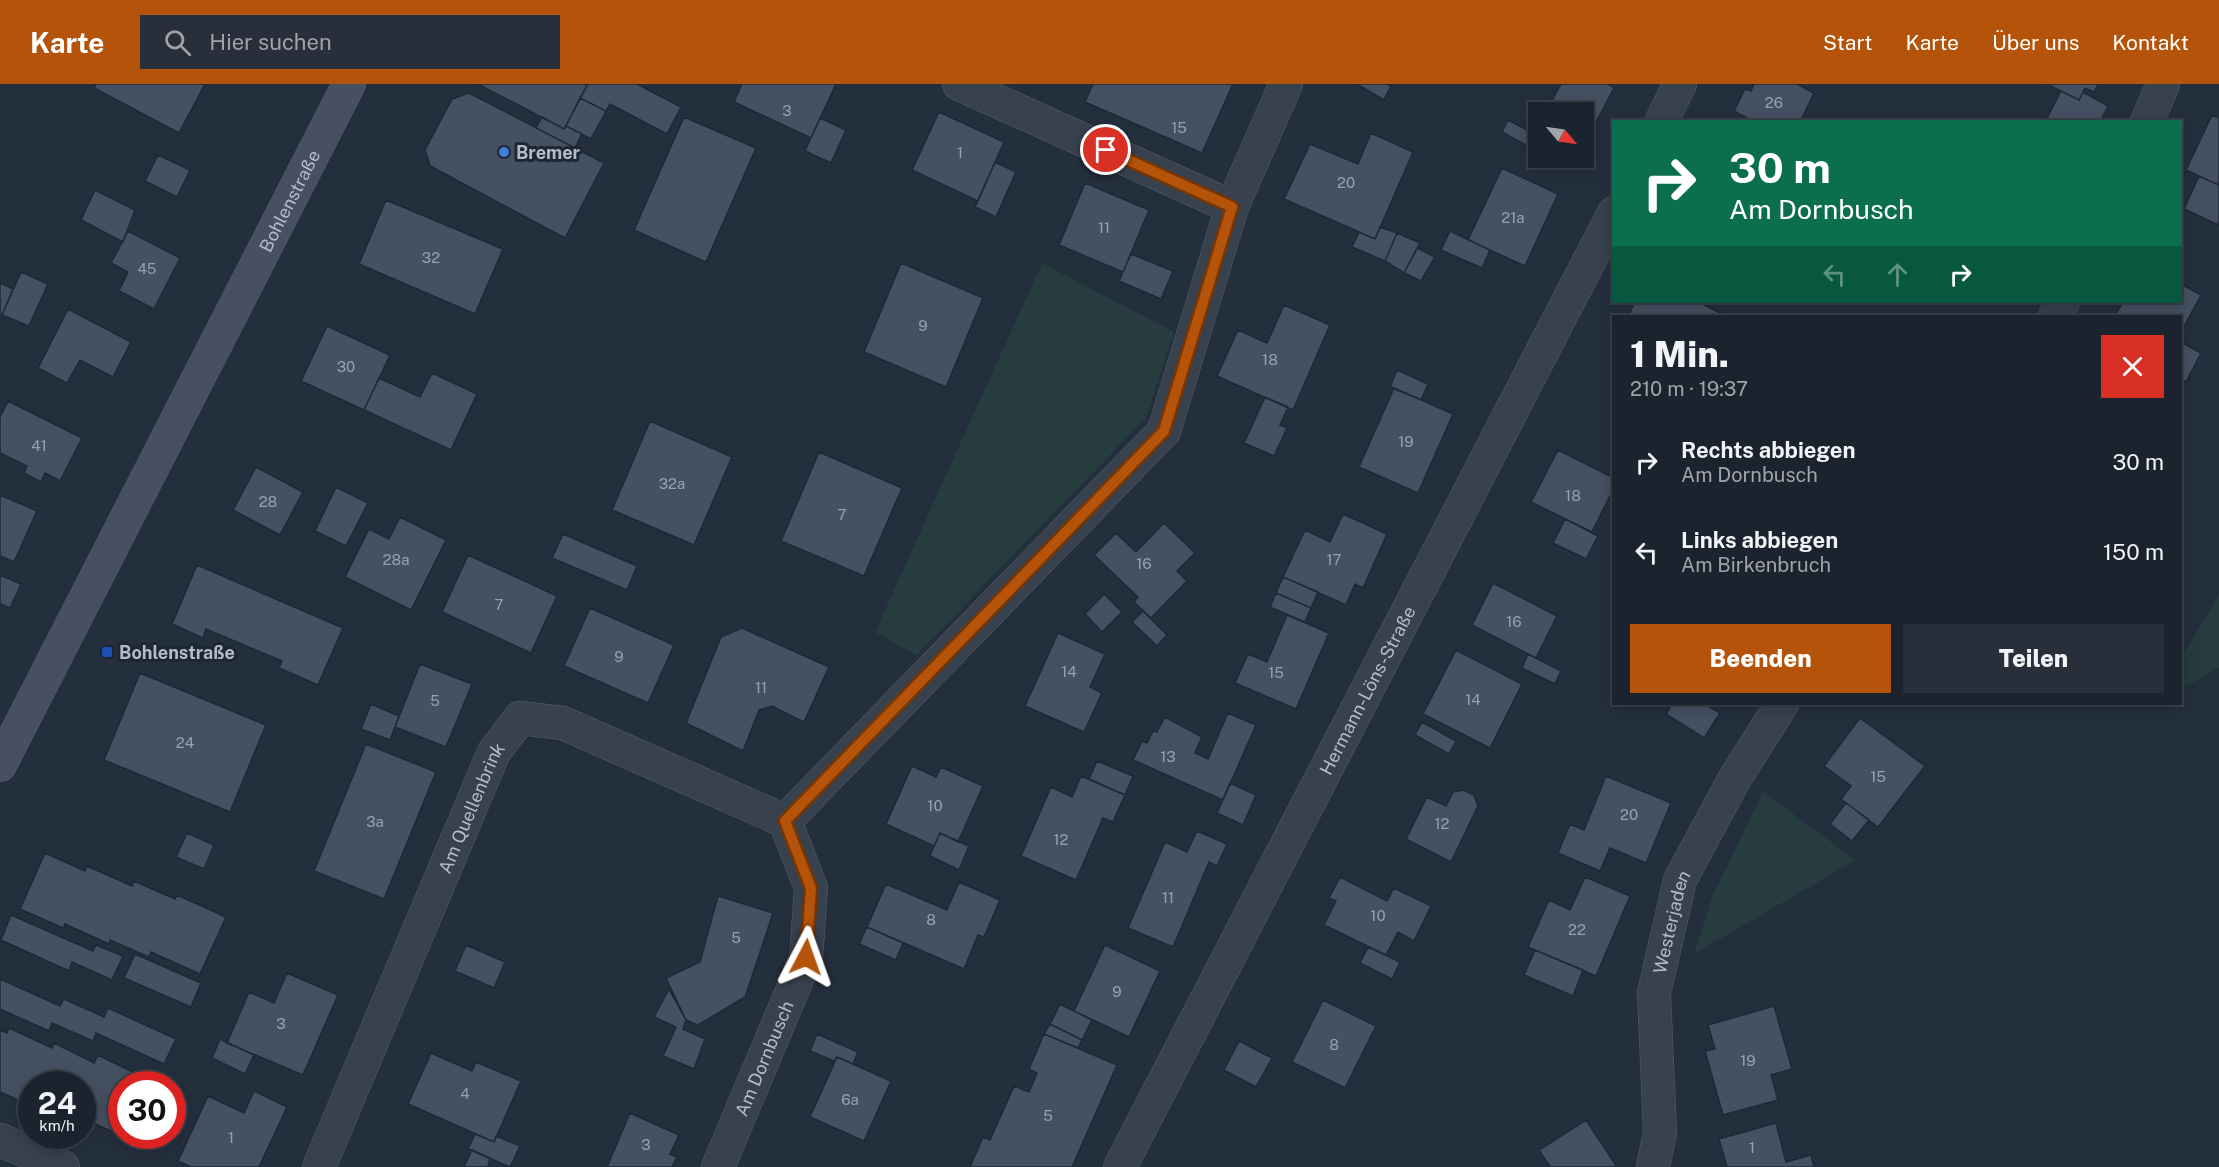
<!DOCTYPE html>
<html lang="de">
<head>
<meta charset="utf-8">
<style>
  :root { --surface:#1b232e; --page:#282f3a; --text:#f1f3f6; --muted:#a0a4aa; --line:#39404a; --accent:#b45309 }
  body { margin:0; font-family:"Public Sans",sans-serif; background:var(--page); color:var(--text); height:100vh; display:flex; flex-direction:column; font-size:22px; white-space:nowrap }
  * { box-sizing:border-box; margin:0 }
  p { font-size:20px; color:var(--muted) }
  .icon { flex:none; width:33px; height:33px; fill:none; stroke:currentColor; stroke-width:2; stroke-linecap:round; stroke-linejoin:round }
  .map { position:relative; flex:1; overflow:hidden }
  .sheet { position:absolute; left:1612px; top:231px; width:570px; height:390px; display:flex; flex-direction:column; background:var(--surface); border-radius:0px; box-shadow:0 3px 15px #0003,0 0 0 2px var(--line) }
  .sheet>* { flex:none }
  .banner { position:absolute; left:1612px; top:36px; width:570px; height:183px; border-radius:0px; box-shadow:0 3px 15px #0003,0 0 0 2px var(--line); background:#0b6e4f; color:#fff; overflow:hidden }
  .needle { width:39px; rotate:119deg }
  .buttons { position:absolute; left:1528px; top:18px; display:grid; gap:12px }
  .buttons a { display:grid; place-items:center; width:66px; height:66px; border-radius:0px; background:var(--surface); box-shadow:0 3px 15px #0003,0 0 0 2px var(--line); font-size:30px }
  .speed { position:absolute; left:18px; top:987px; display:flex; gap:12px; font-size:30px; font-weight:700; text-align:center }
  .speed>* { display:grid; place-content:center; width:78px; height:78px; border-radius:50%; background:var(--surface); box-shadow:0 3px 15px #0003,0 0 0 2px var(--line); line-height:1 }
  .speed small { font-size:15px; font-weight:400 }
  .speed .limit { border:9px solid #d22; background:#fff; color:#111 }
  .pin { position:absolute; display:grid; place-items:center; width:51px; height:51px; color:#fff; margin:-26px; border:3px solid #fff; border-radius:50%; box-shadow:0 2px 6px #0007 }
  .me { position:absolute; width:66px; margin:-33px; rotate:4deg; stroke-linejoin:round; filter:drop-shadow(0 0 4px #0008) }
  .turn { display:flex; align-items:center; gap:21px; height:126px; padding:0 18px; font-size:27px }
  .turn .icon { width:78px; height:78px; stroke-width:2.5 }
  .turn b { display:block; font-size:42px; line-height:51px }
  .lanes { display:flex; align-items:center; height:57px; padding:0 18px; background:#0003; justify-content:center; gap:30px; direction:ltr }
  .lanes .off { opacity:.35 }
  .round { display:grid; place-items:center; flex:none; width:63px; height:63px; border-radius:0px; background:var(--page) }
  .summary { display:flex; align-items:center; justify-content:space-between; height:102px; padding:0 18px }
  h1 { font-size:36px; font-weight:800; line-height:45px }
  .cta { display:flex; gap:12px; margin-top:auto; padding:12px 18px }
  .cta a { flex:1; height:69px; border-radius:0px; background:var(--accent); color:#fff; font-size:24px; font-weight:800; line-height:69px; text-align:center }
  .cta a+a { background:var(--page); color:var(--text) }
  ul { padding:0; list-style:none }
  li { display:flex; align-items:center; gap:18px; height:90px; padding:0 18px }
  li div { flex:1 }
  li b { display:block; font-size:22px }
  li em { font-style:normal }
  header { display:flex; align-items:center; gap:36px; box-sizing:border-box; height:84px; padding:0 30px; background:var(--accent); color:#fff }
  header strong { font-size:28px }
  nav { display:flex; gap:33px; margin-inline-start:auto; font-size:21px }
  .search { width:420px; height:54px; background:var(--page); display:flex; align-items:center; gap:15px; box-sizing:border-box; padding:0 21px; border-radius:0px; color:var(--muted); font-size:22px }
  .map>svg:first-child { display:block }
  .green { fill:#263c3f }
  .building { fill:#455162; stroke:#1f2835; stroke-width:1.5 }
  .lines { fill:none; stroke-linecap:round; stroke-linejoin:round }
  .street-casing { stroke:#565f6c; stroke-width:34 }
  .secondary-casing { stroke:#565f6c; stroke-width:34 }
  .street { stroke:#38414e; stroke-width:33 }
  .secondary { stroke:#465061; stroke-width:33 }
  .route-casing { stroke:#753606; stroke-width:15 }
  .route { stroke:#b45309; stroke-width:10 }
  .shop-dot { fill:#3f7fe0; stroke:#1d2633; stroke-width:2 }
  .transit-dot { fill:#1a4fb4; stroke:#1d2633; stroke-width:2 }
  .labels { text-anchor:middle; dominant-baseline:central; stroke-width:6; stroke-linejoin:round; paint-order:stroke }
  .number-label { font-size:15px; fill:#98a1af }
  .poi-label { font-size:18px; font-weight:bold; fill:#b4bcc9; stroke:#1d2633; text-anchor:start }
  .street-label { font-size:18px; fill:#b4bcc9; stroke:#1d2633 }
</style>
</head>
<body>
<header>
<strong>Karte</strong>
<div class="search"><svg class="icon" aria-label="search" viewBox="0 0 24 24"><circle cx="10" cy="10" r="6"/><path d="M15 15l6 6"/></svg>Hier suchen</div>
<nav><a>Start</a><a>Karte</a><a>Über uns</a><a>Kontakt</a></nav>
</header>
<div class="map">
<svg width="2219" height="1083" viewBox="0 0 2219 1083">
  <rect width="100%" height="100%" fill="#242f3e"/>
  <path class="green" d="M 1042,179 L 1174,248 L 1146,334 L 916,571 L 875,548 Z
    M 2219,510 L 2219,584 L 2181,605 L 2181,574 Z
    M 1763,708 L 1856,776 L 1694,870 L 1712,813 Z"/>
  <path class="building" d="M 96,0 L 205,0 L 179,49 L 94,4 Z
    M 478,0 L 584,0 L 587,2 L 564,45 Z
    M 588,0 L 637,0 L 681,23 L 667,50 L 610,20 L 606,27 L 580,14 Z
    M 742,0 L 836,0 L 811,54 L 734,18 Z
    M 1093,0 L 1233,0 L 1202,69 L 1085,18 Z
    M 1357,0 L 1386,0 L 1391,2 L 1384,16 Z
    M 1561,0 L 1608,0 L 1614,4 L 1584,61 L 1584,28 L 1546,28 Z
    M 1754,0 L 1797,0 L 1814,9 L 1800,38 L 1754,38 L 1734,27 L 1745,5 L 1751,7 Z
    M 2047,0 L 2098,0 L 2094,8 L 2085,4 L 2079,16 Z
    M 2061,7 L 2079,16 L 2083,8 L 2108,22 L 2100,38 L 2045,38 Z
    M 469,9 L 604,79 L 565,154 L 430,82 L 425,66 L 452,15 Z
    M 580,14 L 606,27 L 591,55 L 566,42 Z
    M 939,28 L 1004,58 L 978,117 L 912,86 Z
    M 2212,31 L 2219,34 L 2219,101 L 2186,86 Z
    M 542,33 L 564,45 L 566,42 L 582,50 L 575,64 L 536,44 Z
    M 684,33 L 756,64 L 706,178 L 634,146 Z
    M 820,34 L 846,46 L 831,79 L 805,67 Z
    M 1508,36 L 1533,49 L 1526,61 L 1502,48 Z
    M 1371,49 L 1413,68 L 1375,155 L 1284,115 L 1310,60 L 1358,80 Z
    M 158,71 L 190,86 L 177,113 L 145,97 Z
    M 995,78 L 1016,88 L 996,133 L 975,123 Z
    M 1502,84 L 1558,110 L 1525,182 L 1468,156 Z
    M 2199,92 L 2219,101 L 2219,141 L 2184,125 Z
    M 1085,99 L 1149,126 L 1123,188 L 1059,161 Z
    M 95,106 L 135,126 L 123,158 L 81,136 Z
    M 386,116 L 503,165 L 475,230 L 359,180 Z
    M 1380,143 L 1397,149 L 1385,177 L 1352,163 L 1359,148 L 1375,155 Z
    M 128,147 L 180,174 L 154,225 L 119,207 L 128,188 L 111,179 Z
    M 1450,147 L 1490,166 L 1482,184 L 1441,166 Z
    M 1397,149 L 1420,159 L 1404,189 L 1385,177 Z
    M 1417,164 L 1435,173 L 1421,197 L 1404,189 Z
    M 1131,170 L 1173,187 L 1161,215 L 1119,197 Z
    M 901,179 L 983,214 L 946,303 L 864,268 Z
    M 21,188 L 48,200 L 29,242 L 2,231 Z
    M 0,199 L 13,205 L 2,231 L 0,230 Z
    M 2181,200 L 2201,211 L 2181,248 L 2181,232 L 2115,232 L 2123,218 L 2181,218 Z
    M 1635,218 L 1699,218 L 1722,230 L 1720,232 L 1628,232 Z
    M 1284,221 L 1330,241 L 1293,326 L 1217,292 L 1238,246 L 1267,259 Z
    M 68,225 L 131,258 L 113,293 L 80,276 L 67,299 L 38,284 Z
    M 327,242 L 390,271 L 364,326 L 301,297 Z
    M 2181,258 L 2201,269 L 2186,298 L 2181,295 Z
    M 1397,286 L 1428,300 L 1421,316 L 1390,303 Z
    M 432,289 L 477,310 L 451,366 L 364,326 L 379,294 L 420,313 Z
    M 1394,304 L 1453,330 L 1418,409 L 1359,383 Z
    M 1265,313 L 1288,323 L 1280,341 L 1287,344 L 1274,372 L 1244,359 Z
    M 8,317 L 82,354 L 60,397 L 45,389 L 41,398 L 24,389 L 27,382 L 0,369 L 0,333 Z
    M 650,337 L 732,373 L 694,461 L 612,426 Z
    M 1558,366 L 1614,394 L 1614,404 L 1592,448 L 1531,418 Z
    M 819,368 L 902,404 L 864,492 L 781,457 Z
    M 256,383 L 303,408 L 280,451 L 233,426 Z
    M 336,403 L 368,419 L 346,462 L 315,447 Z
    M 0,411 L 37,427 L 14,478 L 0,472 Z
    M 1343,430 L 1387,450 L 1363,504 L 1355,500 L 1346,521 L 1283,493 L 1305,446 L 1330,458 Z
    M 400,433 L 446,456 L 411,526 L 345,493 L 369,445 L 389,455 Z
    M 1565,435 L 1598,452 L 1586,475 L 1553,459 Z
    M 1164,439 L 1195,469 L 1177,487 L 1187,497 L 1151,534 L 1134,518 L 1138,513 L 1094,471 L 1116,449 L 1136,468 Z
    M 563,450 L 637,482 L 627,506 L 552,474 Z
    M 468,471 L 557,512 L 531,569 L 442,528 Z
    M 197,481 L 343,544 L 318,601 L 279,584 L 282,577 L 206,545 L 203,554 L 172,540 Z
    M 0,491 L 21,500 L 10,524 L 0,520 Z
    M 1283,493 L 1318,508 L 1311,524 L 1276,509 Z
    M 1493,499 L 1557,532 L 1536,574 L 1472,541 Z
    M 1276,509 L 1311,524 L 1305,538 L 1270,523 Z
    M 1104,510 L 1122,528 L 1102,548 L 1085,530 Z
    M 590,524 L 674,561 L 648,619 L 564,582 Z
    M 1143,527 L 1167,551 L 1157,562 L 1132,538 Z
    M 1287,531 L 1329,549 L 1296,625 L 1235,599 L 1248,570 L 1267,578 Z
    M 742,544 L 829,583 L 804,638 L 772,622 L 759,626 L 743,667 L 686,639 L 721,553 Z
    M 1058,549 L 1105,570 L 1090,603 L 1102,609 L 1084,648 L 1025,622 Z
    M 1456,566 L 1522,600 L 1490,664 L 1423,630 Z
    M 1528,570 L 1561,587 L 1555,600 L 1522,584 Z
    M 420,580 L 472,600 L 446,663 L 395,643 Z
    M 140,589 L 266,641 L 230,728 L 104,676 Z
    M 371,620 L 399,632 L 390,656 L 361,645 Z
    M 1672,620 L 1705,620 L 1720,629 L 1704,654 L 1666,630 Z
    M 1228,629 L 1256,641 L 1223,716 L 1133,676 L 1142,657 L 1147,659 L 1153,647 L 1157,648 L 1165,633 L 1202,653 L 1195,669 L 1208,675 Z
    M 1860,634 L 1925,682 L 1878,743 L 1841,715 L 1851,702 L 1824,682 Z
    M 1422,638 L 1456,657 L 1449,670 L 1415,651 Z
    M 366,660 L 436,688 L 384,815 L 314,787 Z
    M 1097,677 L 1133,692 L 1125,711 L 1089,695 Z
    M 912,682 L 936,693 L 941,683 L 983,702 L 958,758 L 940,749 L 934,762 L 886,740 Z
    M 1081,692 L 1125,711 L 1113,738 L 1103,734 L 1076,796 L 1021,772 L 1051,703 L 1072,713 Z
    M 1606,692 L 1671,719 L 1646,779 L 1610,764 L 1600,787 L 1558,769 L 1570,740 L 1584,746 Z
    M 1230,699 L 1256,711 L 1243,741 L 1217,729 Z
    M 1463,706 L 1474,711 L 1478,722 L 1451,778 L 1406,755 L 1427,713 L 1446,722 L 1453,708 Z
    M 1846,719 L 1869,736 L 1852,757 L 1830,740 Z
    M 1197,747 L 1227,760 L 1217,782 L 1209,778 L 1173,863 L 1128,844 L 1165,758 L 1187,768 Z
    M 187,749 L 214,761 L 204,785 L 176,773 Z
    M 940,749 L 969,762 L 959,786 L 930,772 Z
    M 45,769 L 85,787 L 87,782 L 132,802 L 134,797 L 175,815 L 177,811 L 226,833 L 200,890 L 151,868 L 149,873 L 110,856 L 109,860 L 65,840 L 63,844 L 20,825 Z
    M 1340,793 L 1387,817 L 1394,804 L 1431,822 L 1414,857 L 1398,848 L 1386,871 L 1324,841 L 1336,817 L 1329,814 Z
    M 1585,793 L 1630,812 L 1596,892 L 1528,863 L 1549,816 L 1570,826 Z
    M 959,798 L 1000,816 L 984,853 L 978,851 L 964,885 L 867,843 L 886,800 L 947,826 Z
    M 718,812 L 773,829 L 745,913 L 698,941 L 686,936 L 666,894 L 700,878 Z
    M 11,831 L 93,867 L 96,861 L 123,872 L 112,896 L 72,878 L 69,887 L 1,856 Z
    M 867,843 L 903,859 L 896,876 L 859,860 Z
    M 466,861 L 505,878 L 494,904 L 455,887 Z
    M 1105,861 L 1160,887 L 1129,953 L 1074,927 Z
    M 1368,863 L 1400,878 L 1392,895 L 1360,879 Z
    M 1535,866 L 1583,886 L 1573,912 L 1524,891 Z
    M 135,870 L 201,899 L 191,923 L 124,894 Z
    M 287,889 L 338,911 L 303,991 L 227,959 L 249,908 L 274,919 Z
    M 0,895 L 60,922 L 64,915 L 104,933 L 108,924 L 176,955 L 164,980 L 96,949 L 93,957 L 52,939 L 49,947 L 0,925 Z
    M 669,905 L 686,936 L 683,945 L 705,955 L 694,985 L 663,972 L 676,943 L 654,933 Z
    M 1323,916 L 1376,942 L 1345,1004 L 1292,978 Z
    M 1060,920 L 1092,936 L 1082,956 L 1050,940 Z
    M 1774,922 L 1792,985 L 1771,991 L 1778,1016 L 1723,1031 L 1705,967 L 1715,965 L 1708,941 Z
    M 1050,940 L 1082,956 L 1078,964 L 1044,950 Z
    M 9,944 L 52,964 L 54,959 L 94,979 L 98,971 L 141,992 L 137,1000 L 122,1000 L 122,1034 L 115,1049 L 82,1034 L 82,1000 L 32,1000 L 32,1017 L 29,1021 L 0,1008 L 0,946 L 7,949 Z
    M 817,950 L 858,968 L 853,980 L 837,973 L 834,977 L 810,967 Z
    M 1044,950 L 1117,981 L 1072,1083 L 970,1083 L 983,1053 L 990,1056 L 1014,1002 L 1029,1008 L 1037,989 L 1029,985 Z
    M 220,955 L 254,971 L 245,990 L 212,974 Z
    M 1239,957 L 1272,974 L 1256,1003 L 1224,986 Z
    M 431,969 L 472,987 L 476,978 L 521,997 L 494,1058 L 408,1020 Z
    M 837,973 L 891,997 L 864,1057 L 810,1033 Z
    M 254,1007 L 287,1023 L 259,1083 L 191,1083 L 178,1077 L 208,1012 L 244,1029 Z
    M 630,1029 L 679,1051 L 670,1070 L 677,1073 L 672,1083 L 607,1083 Z
    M 1586,1036 L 1617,1083 L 1550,1083 L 1539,1066 Z
    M 1776,1039 L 1786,1078 L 1811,1071 L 1814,1083 L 1727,1083 L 1719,1055 Z
    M 475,1050 L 494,1058 L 496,1052 L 520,1062 L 510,1083 L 468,1065 Z
    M 472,1066 L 490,1074 L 488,1083 L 464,1083 Z"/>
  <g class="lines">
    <g class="street-casing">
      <g id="street">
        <path d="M 959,0 L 1232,123"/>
        <path d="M 1661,38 L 1680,0"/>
        <path d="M 2147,38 L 2163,0"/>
        <path d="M 2055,232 L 2063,218"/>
        <path d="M 0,1056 L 63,1083"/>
        <path id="s1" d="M 319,1083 L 494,668 L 520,634 L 563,639 L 785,737"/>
        <path id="s2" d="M 718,1083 L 806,874 L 811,804 L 785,737 L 1164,347 L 1232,123 L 1286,0"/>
        <path id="s3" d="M 1120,1083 L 1614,129"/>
        <path id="s4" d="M 1653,1083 L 1660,1049 L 1654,909 L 1680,796 L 1735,694 L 1782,620"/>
      </g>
    </g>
    <g class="secondary-casing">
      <g id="secondary">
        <path id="s5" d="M 0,681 L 349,0"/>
      </g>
    </g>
    <use href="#street" class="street"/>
    <use href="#secondary" class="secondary"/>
  </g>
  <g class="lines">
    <g class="route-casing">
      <path id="route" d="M 806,873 L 811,804 L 785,737 L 1164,347 L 1232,123 L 1106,66"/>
    </g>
    <use href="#route" class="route"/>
  </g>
  <circle class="shop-dot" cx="504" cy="68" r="6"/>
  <rect class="transit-dot" x="101" y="562" width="12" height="12" rx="3"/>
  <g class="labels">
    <g class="number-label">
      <text x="1774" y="18">26</text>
      <text x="787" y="26">3</text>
      <text x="1179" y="43">15</text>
      <text x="960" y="68">1</text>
      <text x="1346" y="98">20</text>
      <text x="1513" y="133">21a</text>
      <text x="1104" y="143">11</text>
      <text x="431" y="173">32</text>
      <text x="147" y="184">45</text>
      <text x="923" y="241">9</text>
      <text x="1270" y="275">18</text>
      <text x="346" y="282">30</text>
      <text x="1406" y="357">19</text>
      <text x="39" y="361">41</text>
      <text x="672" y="399">32a</text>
      <text x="1573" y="411">18</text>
      <text x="268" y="417">28</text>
      <text x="842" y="430">7</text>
      <text x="396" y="475">28a</text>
      <text x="1334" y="475">17</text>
      <text x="1144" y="479">16</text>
      <text x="499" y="520">7</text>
      <text x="1514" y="537">16</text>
      <text x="619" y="572">9</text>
      <text x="1069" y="587">14</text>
      <text x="1276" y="588">15</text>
      <text x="761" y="603">11</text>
      <text x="1473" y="615">14</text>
      <text x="435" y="616">5</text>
      <text x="185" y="658">24</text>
      <text x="1168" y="672">13</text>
      <text x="1878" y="692">15</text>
      <text x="935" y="721">10</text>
      <text x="1629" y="730">20</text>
      <text x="375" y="737">3a</text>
      <text x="1442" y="739">12</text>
      <text x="1061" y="755">12</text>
      <text x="1168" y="813">11</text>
      <text x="1378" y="831">10</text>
      <text x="931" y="835">8</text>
      <text x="1577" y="845">22</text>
      <text x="736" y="853">5</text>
      <text x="1117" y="907">9</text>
      <text x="281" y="939">3</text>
      <text x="1334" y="960">8</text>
      <text x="1748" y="976">19</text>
      <text x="465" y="1009">4</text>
      <text x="850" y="1015">6a</text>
      <text x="1048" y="1031">5</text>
      <text x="231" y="1053">1</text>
      <text x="646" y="1060">3</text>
      <text x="1752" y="1063">1</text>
    </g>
    <g class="poi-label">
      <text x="516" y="68">Bremer</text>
      <text x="119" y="568">Bohlenstraße</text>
    </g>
    <g class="street-label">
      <text stroke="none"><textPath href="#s5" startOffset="634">Bohlenstraße</textPath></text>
      <text stroke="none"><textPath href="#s3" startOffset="537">Hermann-Löns-Straße</textPath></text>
      <text stroke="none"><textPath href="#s1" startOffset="390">Am Quellenbrink</textPath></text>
      <text stroke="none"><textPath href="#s4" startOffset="248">Westerjaden</textPath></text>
      <text stroke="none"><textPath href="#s2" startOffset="118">Am Dornbusch</textPath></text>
    </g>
  </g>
</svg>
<div class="buttons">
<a><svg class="needle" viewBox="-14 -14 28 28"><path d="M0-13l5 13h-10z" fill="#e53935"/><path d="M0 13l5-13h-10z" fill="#a0a4aa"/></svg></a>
</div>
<div class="speed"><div>24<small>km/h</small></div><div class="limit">30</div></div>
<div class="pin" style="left:1106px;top:66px;background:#d93025"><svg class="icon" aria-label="arrive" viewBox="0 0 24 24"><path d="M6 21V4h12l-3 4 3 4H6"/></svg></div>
<svg class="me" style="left:806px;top:873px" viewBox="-20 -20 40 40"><path d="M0-17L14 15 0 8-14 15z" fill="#b45309" stroke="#fff" stroke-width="4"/></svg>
<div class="banner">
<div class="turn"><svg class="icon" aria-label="right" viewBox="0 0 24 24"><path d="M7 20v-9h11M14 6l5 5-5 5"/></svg><div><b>30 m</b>Am Dornbusch</div></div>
<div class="lanes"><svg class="icon off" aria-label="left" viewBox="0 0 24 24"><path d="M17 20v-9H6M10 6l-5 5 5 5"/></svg><svg class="icon off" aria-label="ahead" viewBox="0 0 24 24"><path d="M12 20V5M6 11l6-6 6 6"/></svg><svg class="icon" aria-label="right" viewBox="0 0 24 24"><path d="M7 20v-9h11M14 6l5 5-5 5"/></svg></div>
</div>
<section class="sheet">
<div class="summary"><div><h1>1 Min.</h1><p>210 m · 19:37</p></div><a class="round" style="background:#d93025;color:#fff"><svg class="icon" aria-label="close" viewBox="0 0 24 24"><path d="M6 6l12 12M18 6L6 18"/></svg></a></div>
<ul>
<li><svg class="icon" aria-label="right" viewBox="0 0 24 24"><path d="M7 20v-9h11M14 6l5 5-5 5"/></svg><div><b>Rechts abbiegen</b><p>Am Dornbusch</p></div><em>30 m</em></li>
<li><svg class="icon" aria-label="left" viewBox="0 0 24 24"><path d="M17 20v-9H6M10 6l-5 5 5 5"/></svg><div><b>Links abbiegen</b><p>Am Birkenbruch</p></div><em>150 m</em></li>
</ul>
<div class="cta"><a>Beenden</a><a>Teilen</a></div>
</section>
</div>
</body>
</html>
